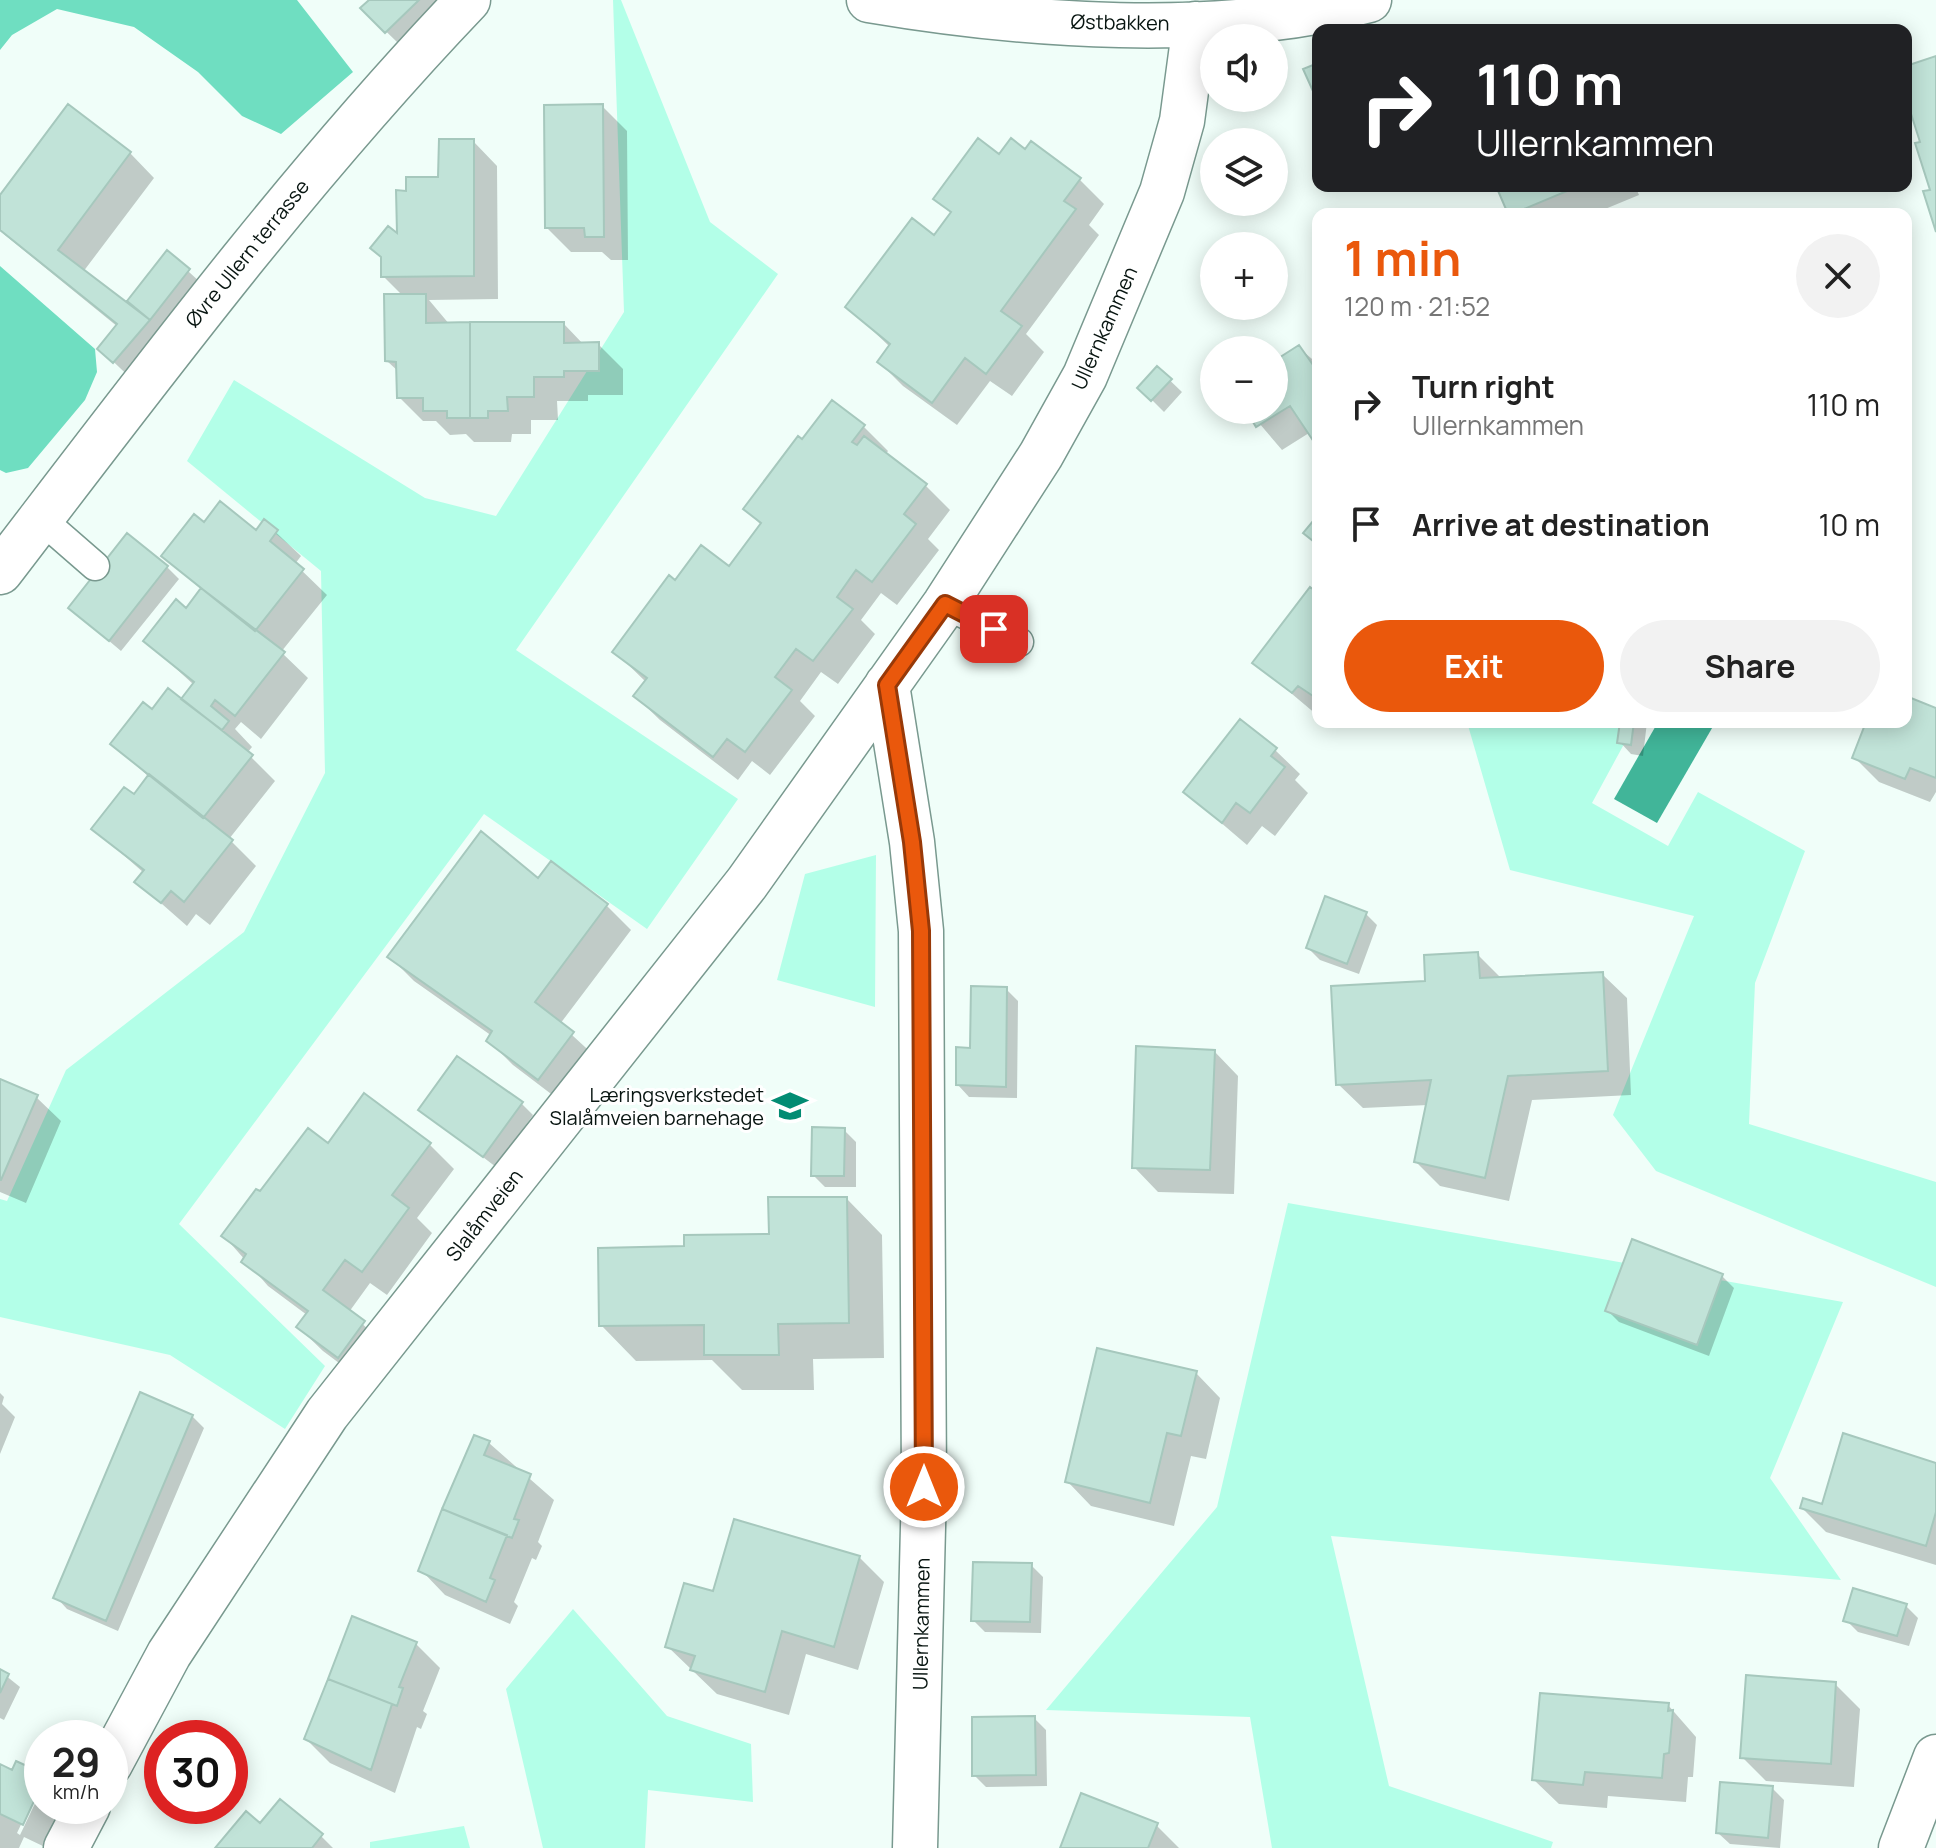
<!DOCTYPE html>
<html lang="en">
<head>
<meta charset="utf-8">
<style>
  :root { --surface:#fff; --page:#f2f2f2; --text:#222; --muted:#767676; --accent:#ea580c }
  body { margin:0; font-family:Manrope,sans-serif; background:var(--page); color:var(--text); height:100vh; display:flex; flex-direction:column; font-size:30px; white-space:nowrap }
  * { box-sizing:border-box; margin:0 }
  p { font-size:26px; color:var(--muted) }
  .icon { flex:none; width:44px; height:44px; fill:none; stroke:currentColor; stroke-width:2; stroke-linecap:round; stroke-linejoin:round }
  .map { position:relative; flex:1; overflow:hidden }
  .details { position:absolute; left:1312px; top:208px; width:600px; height:520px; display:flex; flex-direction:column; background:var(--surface); border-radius:16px; box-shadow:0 4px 20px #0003 }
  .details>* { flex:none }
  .banner { position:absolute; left:1312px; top:24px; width:600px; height:168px; border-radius:16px; box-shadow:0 4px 20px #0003; background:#202124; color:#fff; overflow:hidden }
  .controls { position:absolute; left:1200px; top:24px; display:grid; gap:16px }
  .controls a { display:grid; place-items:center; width:88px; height:88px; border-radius:50%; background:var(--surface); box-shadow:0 4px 20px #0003; font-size:40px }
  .speed { position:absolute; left:24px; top:1720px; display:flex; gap:16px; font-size:40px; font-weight:700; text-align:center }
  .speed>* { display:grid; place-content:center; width:104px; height:104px; border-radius:50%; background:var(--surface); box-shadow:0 4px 20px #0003; line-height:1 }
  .speed small { font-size:20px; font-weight:400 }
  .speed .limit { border:12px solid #d22; background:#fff; color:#111 }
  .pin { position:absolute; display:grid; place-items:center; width:68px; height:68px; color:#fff; margin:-34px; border-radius:16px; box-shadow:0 4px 12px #0006 }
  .me { position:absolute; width:88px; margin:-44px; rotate:0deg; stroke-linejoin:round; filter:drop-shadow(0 0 6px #0008) }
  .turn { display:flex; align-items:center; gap:28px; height:168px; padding:0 32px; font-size:36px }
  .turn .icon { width:104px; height:104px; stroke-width:2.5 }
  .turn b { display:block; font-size:56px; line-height:68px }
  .round { display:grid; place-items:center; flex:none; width:84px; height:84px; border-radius:42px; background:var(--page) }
  .overview { display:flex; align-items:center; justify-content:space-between; height:136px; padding:0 32px }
  h1 { font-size:48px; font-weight:700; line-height:60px; color:var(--accent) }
  .action { display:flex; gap:16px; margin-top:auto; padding:16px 32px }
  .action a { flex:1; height:92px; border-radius:48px; background:var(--accent); color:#fff; font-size:32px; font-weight:700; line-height:92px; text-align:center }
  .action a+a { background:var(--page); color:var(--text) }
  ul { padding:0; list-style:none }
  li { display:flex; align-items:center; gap:24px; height:120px; padding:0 32px }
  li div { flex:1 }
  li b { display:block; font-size:30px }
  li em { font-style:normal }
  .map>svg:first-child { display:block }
  .green { fill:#b3ffe8 }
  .forest { fill:#6fdec1 }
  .water { fill:#41b599 }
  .shadow { fill:#0003; fill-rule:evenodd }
  .building { fill:#c1e3d8; stroke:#a6c8bd; stroke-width:2 }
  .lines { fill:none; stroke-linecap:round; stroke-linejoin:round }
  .service-casing { stroke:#79998f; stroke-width:31 }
  .minor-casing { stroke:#79998f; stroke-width:47 }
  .tertiary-casing { stroke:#79998f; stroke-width:47 }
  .service { stroke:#fff; stroke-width:28 }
  .minor { stroke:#fff; stroke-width:44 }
  .tertiary { stroke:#fff; stroke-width:44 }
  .route-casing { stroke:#983908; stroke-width:20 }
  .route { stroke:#ea580c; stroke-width:14 }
  .labels { text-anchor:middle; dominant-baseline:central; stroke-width:6; stroke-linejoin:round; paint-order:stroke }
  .street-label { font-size:20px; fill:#071410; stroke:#fff }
  .poi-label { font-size:20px; fill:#071410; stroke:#fff; text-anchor:end }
</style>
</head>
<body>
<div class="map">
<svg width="1936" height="1848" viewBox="0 0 1936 1848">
  <rect width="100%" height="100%" fill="#f0fef9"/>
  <path class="green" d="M 613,0 L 621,0 L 710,222 L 778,274 L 516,650 L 738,799 L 647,929 L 484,814 L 179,1224 L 325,1366 L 285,1429 L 170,1355 L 0,1317 L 0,1199 L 7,1201 L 66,1070 L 244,932 L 325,773 L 321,571 L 187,461 L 234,380 L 425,498 L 496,516 L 624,312 Z
    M 1467,722 L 1636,722 L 1592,803 L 1668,846 L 1698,792 L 1805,851 L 1755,983 L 1749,1124 L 1936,1182 L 1936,1287 L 1656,1171 L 1613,1115 L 1694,916 L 1510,870 Z
    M 876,855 L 875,1007 L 777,980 L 805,874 Z
    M 1288,1203 L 1843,1302 L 1770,1478 L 1841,1580 L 1331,1536 L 1389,1786 L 1553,1842 L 1551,1848 L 1272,1848 L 1250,1717 L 1046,1710 L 1217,1507 Z
    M 573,1609 L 667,1716 L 751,1744 L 753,1802 L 648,1790 L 645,1848 L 543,1848 L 506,1689 Z
    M 464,1826 L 470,1848 L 370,1848 L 370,1842 Z"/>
  <path class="forest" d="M 0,0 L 297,0 L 353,72 L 281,134 L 242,116 L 198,72 L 134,27 L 57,9 L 12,35 L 0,50 Z
    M 0,266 L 95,349 L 97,372 L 85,400 L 28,468 L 6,473 L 0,470 Z"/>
  <path class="water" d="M 1658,722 L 1715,723 L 1657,823 L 1614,799 Z"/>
  <path class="shadow" d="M 372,0 L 442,0 L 398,43 L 363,9 Z
    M 602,106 L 627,131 L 628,260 L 611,260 L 602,252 L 571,252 L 547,228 Z
    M 473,141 L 497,166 L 498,299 L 429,300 L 450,325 L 564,324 L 584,345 L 598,344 L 623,369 L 623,395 L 588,395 L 588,401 L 557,401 L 558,420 L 531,420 L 531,434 L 512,434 L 511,442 L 474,442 L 466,434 L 450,435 L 436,421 L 423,421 L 399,397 L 399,372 L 387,361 L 403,296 L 383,276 L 399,237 L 408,193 L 440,179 Z
    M 1031,144 L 1080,180 L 1104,204 L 1089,225 L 1099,235 L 1026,334 L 1044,352 L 1012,396 L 990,381 L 957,425 L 903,386 L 879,362 L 890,347 L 848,307 L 935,238 L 952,214 L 936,199 L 1000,157 L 1026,152 Z
    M 130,153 L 154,178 L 83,272 L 141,316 L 167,252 L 200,282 L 139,386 L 100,349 L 118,327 L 0,231 L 0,198 Z
    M 1499,186 L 1635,186 L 1639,195 L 1593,214 L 1511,214 Z
    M 1299,348 L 1318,364 L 1318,444 L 1309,433 L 1282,450 L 1248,410 L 1274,410 L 1274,364 Z
    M 1158,369 L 1182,392 L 1164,412 L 1140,388 Z
    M 863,426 L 888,451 L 885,455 L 925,485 L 950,510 L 928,539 L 939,550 L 897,605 L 881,593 L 861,620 L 875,634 L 838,684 L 821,672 L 800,701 L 815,716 L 770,775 L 752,761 L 738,780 L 660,720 L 635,696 L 646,682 L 615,652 L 675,583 L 730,569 L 762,526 L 746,509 L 802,442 Z
    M 265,522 L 301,556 L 295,564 L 327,595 L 281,652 L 308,678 L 261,739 L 241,722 L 235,729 L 252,747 L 247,753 L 275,781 L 229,839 L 256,866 L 210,925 L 196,914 L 187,926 L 137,882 L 144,873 L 94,829 L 134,797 L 149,777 L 112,743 L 181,701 L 194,685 L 146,641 L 186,610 L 202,590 L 164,556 L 204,525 L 256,532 Z
    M 167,567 L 179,579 L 121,651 L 70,608 Z
    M 1318,595 L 1318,714 L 1317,715 L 1255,663 Z
    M 1906,699 L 1936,710 L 1936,792 L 1930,802 L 1879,782 L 1854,757 L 1868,722 L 1906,722 Z
    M 1622,722 L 1647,722 L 1643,756 L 1631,754 L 1620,742 Z
    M 1275,750 L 1300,774 L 1295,780 L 1308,793 L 1275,836 L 1262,826 L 1247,845 L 1185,792 Z
    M 551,863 L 607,906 L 631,930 L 560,1024 L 597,1058 L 563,1103 L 513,1065 L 488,1040 L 492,1036 L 414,981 L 390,957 L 538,881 Z
    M 1365,913 L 1377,925 L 1359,974 L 1320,960 L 1308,948 Z
    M 1477,954 L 1502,979 L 1602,974 L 1627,998 L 1631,1095 L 1532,1100 L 1509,1201 L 1440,1186 L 1416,1162 L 1428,1105 L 1363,1108 L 1338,1084 L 1427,983 Z
    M 1006,989 L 1018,1001 L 1017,1098 L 969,1097 L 958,1085 L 972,1050 Z
    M 1214,1051 L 1238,1076 L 1234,1194 L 1158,1192 L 1134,1167 Z
    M 0,1082 L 36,1097 L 61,1121 L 26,1203 L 0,1192 Z
    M 521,1103 L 533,1115 L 496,1167 L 421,1110 Z
    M 844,1130 L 856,1142 L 856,1187 L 825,1187 L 813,1175 Z
    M 430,1145 L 454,1169 L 417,1218 L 432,1233 L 387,1295 L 370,1283 L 349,1312 L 388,1347 L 363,1381 L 323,1351 L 298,1327 L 307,1315 L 268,1286 L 224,1236 L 261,1194 L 328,1146 Z
    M 847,1199 L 882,1235 L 884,1358 L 813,1359 L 814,1390 L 742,1390 L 712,1360 L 636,1361 L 601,1325 L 686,1248 L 771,1236 Z
    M 1633,1242 L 1722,1276 L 1734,1288 L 1709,1356 L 1619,1322 L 1607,1310 Z
    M 1196,1373 L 1220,1398 L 1206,1459 L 1191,1456 L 1174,1526 L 1091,1506 L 1067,1481 Z
    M 0,1393 L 4,1397 L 2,1404 L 15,1417 L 0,1454 Z
    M 192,1416 L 204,1428 L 118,1631 L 67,1609 L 56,1597 Z
    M 489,1443 L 554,1500 L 538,1542 L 542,1546 L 536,1560 L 532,1558 L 514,1602 L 518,1606 L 510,1624 L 445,1595 L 421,1570 Z
    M 1936,1465 L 1936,1565 L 1826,1532 L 1802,1508 L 1823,1506 Z
    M 859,1557 L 884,1582 L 858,1670 L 806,1654 L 789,1715 L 717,1694 L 667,1646 L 714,1593 Z
    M 1031,1565 L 1043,1577 L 1041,1633 L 985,1632 L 973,1620 Z
    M 1906,1606 L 1918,1618 L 1909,1646 L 1858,1632 L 1846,1620 Z
    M 416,1644 L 440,1668 L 423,1711 L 427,1714 L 421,1729 L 417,1727 L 395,1793 L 330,1763 L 306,1739 Z
    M 0,1671 L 20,1687 L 4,1720 L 0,1718 Z
    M 1835,1684 L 1860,1709 L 1854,1787 L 1766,1781 L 1742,1757 Z
    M 1668,1705 L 1696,1737 L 1693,1777 L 1688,1777 L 1686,1802 L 1608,1796 L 1607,1808 L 1559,1804 L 1534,1780 Z
    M 1034,1718 L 1046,1730 L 1047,1786 L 986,1787 L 974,1775 Z
    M 0,1766 L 13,1772 L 42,1776 L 42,1806 L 67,1806 L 47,1848 L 24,1837 L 19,1848 L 0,1848 ZM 36,1793 L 40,1793 L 20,1835 L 17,1833 Z
    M 1772,1788 L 1784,1800 L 1780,1848 L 1730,1844 L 1718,1833 Z
    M 1156,1825 L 1179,1848 L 1062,1848 Z
    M 261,1826 L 321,1836 L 333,1848 L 218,1848 Z"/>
  <path class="building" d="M 369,0 L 419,0 L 385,33 L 360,8 Z
    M 1936,56 L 1936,232 L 1923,191 L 1930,190 L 1915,143 L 1920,142 L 1906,98 L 1906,66 Z
    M 1318,63 L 1318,100 L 1317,100 L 1303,69 Z
    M 68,104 L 131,152 L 58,250 L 150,320 L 113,363 L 97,349 L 117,324 L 0,230 L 0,195 Z
    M 603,104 L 604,237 L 585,237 L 584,228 L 545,228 L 544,105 Z
    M 978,138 L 999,154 L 1011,138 L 1025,149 L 1031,141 L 1081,178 L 1064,201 L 1076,209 L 1001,311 L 1022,326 L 986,374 L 965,358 L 932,403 L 877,362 L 890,344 L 845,307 L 912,218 L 934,235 L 951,212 L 933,199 Z
    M 439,139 L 474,139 L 474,276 L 381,277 L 381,257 L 370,248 L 388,226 L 397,233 L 396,190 L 406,191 L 406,177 L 438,177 Z
    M 1496,186 L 1579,186 L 1512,214 L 1508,214 Z
    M 167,250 L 190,269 L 150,320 L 127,301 Z
    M 384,294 L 426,294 L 426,323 L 470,322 L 470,418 L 447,418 L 447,411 L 423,411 L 423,398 L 397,398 L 396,362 L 385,361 Z
    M 470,322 L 564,322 L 564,343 L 599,342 L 599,371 L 564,371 L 564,377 L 534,377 L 534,397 L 507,397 L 508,411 L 488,411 L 488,418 L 470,418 Z
    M 1299,345 L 1313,365 L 1318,362 L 1318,448 L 1290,406 L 1256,427 L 1246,410 L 1274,410 L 1274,361 Z
    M 1157,366 L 1172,379 L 1151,401 L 1137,388 Z
    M 832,400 L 865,425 L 852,442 L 857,445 L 864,436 L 927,484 L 904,514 L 916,524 L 872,582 L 856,570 L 837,597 L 853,609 L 813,661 L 796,649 L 775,677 L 792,690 L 745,752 L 727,739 L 713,757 L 633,696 L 647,678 L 612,652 L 669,575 L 675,580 L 701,545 L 729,566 L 761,523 L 743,509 L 798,436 L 802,439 Z
    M 220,501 L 256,530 L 264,519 L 278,530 L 270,541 L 304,569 L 255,631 L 161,556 L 194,514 L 204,522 Z
    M 1318,515 L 1318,545 L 1303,533 Z
    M 127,533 L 168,566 L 109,641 L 68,608 Z
    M 1310,587 L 1318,593 L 1318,689 L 1313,696 L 1298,686 L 1292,693 L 1252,663 Z
    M 201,588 L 285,652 L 235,716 L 215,700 L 211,706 L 229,721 L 222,730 L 181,699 L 194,682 L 143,641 L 176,599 L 186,608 Z
    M 168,688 L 253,755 L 203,818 L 110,744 L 143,702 L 152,709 Z
    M 1906,696 L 1936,708 L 1936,778 L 1910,768 L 1905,779 L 1852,758 L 1866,722 L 1906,722 Z
    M 1240,719 L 1277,748 L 1271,756 L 1285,767 L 1250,813 L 1236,803 L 1222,823 L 1183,792 Z
    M 1620,722 L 1634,722 L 1631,745 L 1617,743 Z
    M 149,774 L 233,840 L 184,902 L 171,891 L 161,903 L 134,882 L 144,870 L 91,829 L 124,787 L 134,794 Z
    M 481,831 L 538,878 L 551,861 L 608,904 L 535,1002 L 574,1032 L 538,1080 L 486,1041 L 492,1031 L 387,957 Z
    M 1325,896 L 1367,912 L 1347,964 L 1306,948 Z
    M 1478,952 L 1480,978 L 1603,972 L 1608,1071 L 1508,1076 L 1485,1178 L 1414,1162 L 1431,1080 L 1336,1085 L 1331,986 L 1425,981 L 1424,955 Z
    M 971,986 L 1007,987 L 1006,1087 L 956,1085 L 956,1047 L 970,1048 Z
    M 1136,1046 L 1215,1050 L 1210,1170 L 1132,1168 Z
    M 457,1056 L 523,1102 L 483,1157 L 418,1110 Z
    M 0,1079 L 38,1095 L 1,1180 L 0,1180 Z
    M 364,1093 L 431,1143 L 392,1195 L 409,1208 L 362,1272 L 345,1260 L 323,1290 L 365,1321 L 338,1358 L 296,1327 L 308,1311 L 241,1262 L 246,1254 L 221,1236 L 256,1189 L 260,1191 L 308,1128 L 328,1143 Z
    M 812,1127 L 845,1128 L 844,1176 L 811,1176 Z
    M 768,1197 L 847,1197 L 849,1323 L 778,1324 L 779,1355 L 704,1355 L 704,1325 L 599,1326 L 598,1248 L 684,1246 L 684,1235 L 769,1234 Z
    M 1632,1239 L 1723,1274 L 1697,1345 L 1605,1311 Z
    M 1097,1348 L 1197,1371 L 1181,1436 L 1167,1433 L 1150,1503 L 1065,1482 Z
    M 140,1392 L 193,1415 L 106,1621 L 53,1598 Z
    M 1843,1433 L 1936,1463 L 1936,1512 L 1926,1546 L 1800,1508 L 1803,1498 L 1822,1504 Z
    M 474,1435 L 490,1441 L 484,1455 L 531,1474 L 514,1519 L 519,1520 L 512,1538 L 442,1509 Z
    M 442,1509 L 507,1535 L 490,1578 L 495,1580 L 486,1602 L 418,1571 Z
    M 734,1519 L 860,1556 L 834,1647 L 782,1631 L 765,1692 L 690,1670 L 695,1656 L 665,1647 L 684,1583 L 713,1591 Z
    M 973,1562 L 1032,1563 L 1030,1622 L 971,1621 Z
    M 1853,1588 L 1907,1604 L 1897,1636 L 1843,1621 Z
    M 352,1616 L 417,1642 L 399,1687 L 403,1688 L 397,1706 L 328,1679 Z
    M 0,1669 L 9,1674 L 0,1693 Z
    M 1746,1675 L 1836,1682 L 1831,1764 L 1740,1758 Z
    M 328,1679 L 392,1704 L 371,1770 L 304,1739 Z
    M 1540,1693 L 1669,1703 L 1668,1711 L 1673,1710 L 1669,1753 L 1664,1754 L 1662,1778 L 1585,1772 L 1583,1785 L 1532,1780 Z
    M 1035,1716 L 1036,1775 L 972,1776 L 972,1717 Z
    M 16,1761 L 42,1773 L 42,1784 L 23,1825 L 0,1814 L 0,1764 L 12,1770 Z
    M 1720,1782 L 1773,1786 L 1768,1838 L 1716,1833 Z
    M 1081,1793 L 1158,1823 L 1148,1848 L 1060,1848 Z
    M 280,1799 L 323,1834 L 312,1848 L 215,1848 L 246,1811 L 260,1823 Z"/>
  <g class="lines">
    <g class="service-casing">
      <path id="service" d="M 41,519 L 95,566
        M 945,604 L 1019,642"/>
    </g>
    <g class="minor-casing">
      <path id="minor" d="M 869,0 C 1023,26 1217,41 1369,0
        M 0,572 C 150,376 297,179 468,0
        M 887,685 L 912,842 L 921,931 L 924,1487 L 915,1848
        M 110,1764 L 169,1654 L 327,1414 L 747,883 L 945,604 L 1041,455 L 1085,376 L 1162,192 L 1182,121 L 1195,24
        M 66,1848 L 88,1806"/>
    </g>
    <g class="tertiary-casing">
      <path id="tertiary" d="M 1901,1848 L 1936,1757"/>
    </g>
    <use href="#service" class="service"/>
    <use href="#minor" class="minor"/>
    <use href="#tertiary" class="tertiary"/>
  </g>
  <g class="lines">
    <g class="route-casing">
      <path id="route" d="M 924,1487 L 921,931 L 912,842 L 887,685 L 945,604 L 994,629"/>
    </g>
    <use href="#route" class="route"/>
  </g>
  <defs>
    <g id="school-bare" transform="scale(2.76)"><path d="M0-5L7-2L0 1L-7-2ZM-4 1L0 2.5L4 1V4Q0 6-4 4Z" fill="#028c73" stroke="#fff" stroke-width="2.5" paint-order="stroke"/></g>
  </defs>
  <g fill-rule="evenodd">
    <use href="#school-bare" x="790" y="1106"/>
  </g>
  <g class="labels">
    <g class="street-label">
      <text transform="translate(1120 22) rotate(1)">Østbakken</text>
      <text transform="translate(247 253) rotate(-51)">Øvre Ullern terrasse</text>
      <text transform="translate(1104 328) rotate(-66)">Ullernkammen</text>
      <text transform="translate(484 1215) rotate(-52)">Slalåmveien</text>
      <text transform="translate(921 1624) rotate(-89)">Ullernkammen</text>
    </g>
    <g class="poi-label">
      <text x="764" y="1094">Læringsverkstedet<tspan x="764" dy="23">Slalåmveien barnehage</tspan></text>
    </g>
  </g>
</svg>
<div class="controls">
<a><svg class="icon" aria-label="sound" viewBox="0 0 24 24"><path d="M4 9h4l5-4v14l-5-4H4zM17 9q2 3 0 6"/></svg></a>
<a><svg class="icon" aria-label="layers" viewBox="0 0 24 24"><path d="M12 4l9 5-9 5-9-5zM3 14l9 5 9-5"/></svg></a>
<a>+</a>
<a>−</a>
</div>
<div class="speed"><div>29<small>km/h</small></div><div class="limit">30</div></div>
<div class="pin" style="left:994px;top:629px;background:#d93025"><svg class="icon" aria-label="arrive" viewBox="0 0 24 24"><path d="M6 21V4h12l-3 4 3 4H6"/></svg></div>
<svg class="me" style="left:924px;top:1487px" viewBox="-20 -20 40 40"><circle r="17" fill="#ea580c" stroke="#fff" stroke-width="3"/><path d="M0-11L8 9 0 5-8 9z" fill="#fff"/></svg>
<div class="banner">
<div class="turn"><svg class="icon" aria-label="right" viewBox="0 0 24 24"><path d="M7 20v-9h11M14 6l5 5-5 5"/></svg><div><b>110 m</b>Ullernkammen</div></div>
</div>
<section class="details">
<div class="overview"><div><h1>1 min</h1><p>120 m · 21:52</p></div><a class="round"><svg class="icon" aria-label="close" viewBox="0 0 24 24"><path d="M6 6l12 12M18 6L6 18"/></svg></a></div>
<ul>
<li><svg class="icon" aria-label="right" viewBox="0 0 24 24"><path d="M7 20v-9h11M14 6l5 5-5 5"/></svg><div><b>Turn right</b><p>Ullernkammen</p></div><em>110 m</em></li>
<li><svg class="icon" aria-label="arrive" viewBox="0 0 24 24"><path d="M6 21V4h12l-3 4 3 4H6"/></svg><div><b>Arrive at destination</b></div><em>10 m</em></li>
</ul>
<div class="action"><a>Exit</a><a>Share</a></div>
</section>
</div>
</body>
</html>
